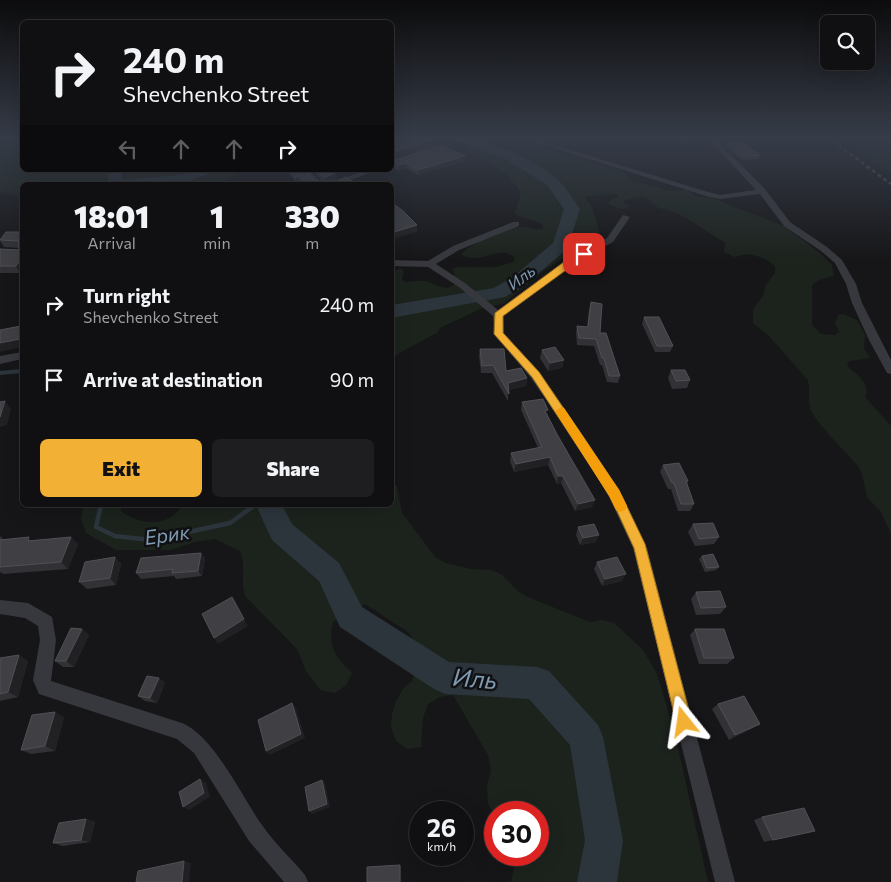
<!DOCTYPE html>
<html lang="en">
<head>
<meta charset="utf-8">
<style>
  :root { --surface:#101012; --page:#1e1e20; --text:#f1f3f6; --muted:#9c9d9f; --line:#303032; --accent:#f2b134 }
  body { margin:0; font-family:Commissioner,sans-serif; background:var(--page); color:var(--text); height:100vh; display:flex; flex-direction:column; font-size:19px; white-space:nowrap }
  * { box-sizing:border-box; margin:0 }
  p { font-size:16px; color:var(--muted) }
  .icon { flex:none; width:28px; height:28px; fill:none; stroke:currentColor; stroke-width:2; stroke-linecap:round; stroke-linejoin:round }
  .map { position:relative; flex:1; overflow:hidden }
  .panel { position:absolute; left:20px; top:182px; width:374px; height:325px; display:flex; flex-direction:column; background:var(--surface); border-radius:8px; box-shadow:0 5px 20px #0002,0 0 0 1px var(--line) }
  .panel>* { flex:none }
  .guide { position:absolute; left:20px; top:20px; width:374px; height:152px; border-radius:8px; box-shadow:0 5px 20px #0002,0 0 0 1px var(--line); background:#101012; color:var(--text); overflow:hidden }
  .tools { position:absolute; left:820px; top:15px; display:grid; gap:10px }
  .tools a { display:grid; place-items:center; width:55px; height:55px; border-radius:8px; background:var(--surface); box-shadow:0 5px 20px #0002,0 0 0 1px var(--line); font-size:25px }
  .speed { position:absolute; left:409px; top:801px; display:flex; gap:10px; font-size:25px; font-weight:700; text-align:center }
  .speed>* { display:grid; place-content:center; width:65px; height:65px; border-radius:50%; background:var(--surface); box-shadow:0 5px 20px #0002,0 0 0 1px var(--line); line-height:1 }
  .speed small { font-size:12px; font-weight:400 }
  .speed .limit { border:8px solid #d22; background:#fff; color:#111 }
  .pin { position:absolute; display:grid; place-items:center; width:42px; height:42px; color:#fff; margin:-21px; border-radius:10px; box-shadow:0 2px 8px #0006 }
  .me { position:absolute; width:55px; margin:-28px; rotate:345deg; stroke-linejoin:round; filter:drop-shadow(0 0 4px #0008) }
  .turn { display:flex; align-items:center; gap:18px; height:105px; padding:0 20px; font-size:22px }
  .turn .icon { width:65px; height:65px; stroke-width:2.5 }
  .turn b { display:block; font-size:35px; line-height:42px }
  .lanes { display:flex; align-items:center; height:48px; padding:0 20px; background:#0003; justify-content:center; gap:25px; direction:ltr }
  .lanes .off { opacity:.35 }
  .eta { display:flex; justify-content:space-evenly; align-items:center; height:85px; text-align:center }
  .eta b { font-size:30px; font-weight:800; line-height:35px }
  .primary-button { display:flex; gap:10px; margin-top:auto; padding:10px 20px }
  .primary-button a { flex:1; height:58px; border-radius:8px; background:var(--accent); color:#111; font-size:20px; font-weight:800; line-height:58px; text-align:center }
  .primary-button a+a { background:var(--page); color:var(--text) }
  ul { padding:0; list-style:none }
  li { display:flex; align-items:center; gap:15px; height:75px; padding:0 20px }
  li div { flex:1 }
  li b { display:block; font-size:19px }
  li em { font-style:normal }
  .map>svg:first-child { display:block }
  .green { fill:#1c231d }
  .lines { fill:none; stroke-linecap:round; stroke-linejoin:round }
  .stream-far1 { stroke:#2c353c; stroke-width:4 }
  .stream { stroke:#2c353c; stroke-width:4.5 }
  .river { fill:#2c353c; fill-rule:evenodd }
  .minor { fill:#37383d; fill-rule:evenodd }
  .rail { stroke:#4a4c52; stroke-width:2.5; stroke-dasharray:4 3; stroke-linecap:butt }
  .wall { fill:#323236 }
  .shaded-wall { fill:#212124 }
  .building { fill:#3f3f44; stroke:#4f5156 }
  .route { fill:#f2b134; stroke:#9d7322 }
  .slow { fill:#f59e0b }
  .labels { text-anchor:middle; dominant-baseline:central; stroke-width:5; stroke-linejoin:round; paint-order:stroke }
  .far-water-label { font-size:16px; font-style:italic; fill:#7f9bb3; stroke:#111113 }
  .water-label { font-size:20px; font-style:italic; fill:#7f9bb3; stroke:#111113 }
  .near-water-label { font-size:24px; font-style:italic; fill:#7f9bb3; stroke:#111113 }
</style>
</head>
<body>
<div class="map">
<svg width="891" height="882" viewBox="0 0 891 882">
  <rect width="100%" height="100%" fill="#161618"/>
  <path class="green" d="M 19,137 L 22,137 L 22,170 L 243,170 L 217,185 L 22,185 L 22,196 L 0,192 L 0,159 L 5,150 L 0,149 L 0,143 Z
    M 419,137 L 509,137 L 624,172 L 629,179 L 633,181 L 671,191 L 686,190 L 691,192 L 695,196 L 712,198 L 784,226 L 820,253 L 832,265 L 834,276 L 819,280 L 812,285 L 812,325 L 821,334 L 835,335 L 839,332 L 835,323 L 838,315 L 843,314 L 857,320 L 865,335 L 864,348 L 870,358 L 849,361 L 847,365 C 855,375 871,381 865,397 L 891,426 L 891,534 L 881,512 L 867,497 L 862,474 L 858,466 C 844,450 823,430 812,413 C 806,402 812,389 807,379 L 769,336 L 753,323 L 753,310 L 764,294 L 765,286 L 775,273 L 775,266 C 762,256 750,251 735,257 L 724,252 L 725,243 L 691,221 L 677,213 L 659,208 L 650,202 L 652,200 L 641,197 L 625,200 L 624,203 L 631,207 L 622,209 L 610,205 L 609,202 L 618,196 L 618,194 L 585,196 C 586,202 592,204 593,210 C 596,218 597,226 600,234 L 543,271 L 503,304 L 482,308 L 440,328 L 437,333 L 399,353 L 391,360 L 391,273 L 400,268 L 404,271 L 402,279 L 405,282 C 411,282 418,280 424,281 C 433,281 445,294 454,284 C 458,280 453,274 453,269 L 458,267 L 496,267 L 513,262 L 515,259 C 505,242 478,267 461,254 C 471,244 504,228 519,227 C 527,226 535,231 543,229 L 543,225 C 535,219 523,220 515,213 L 521,192 L 506,173 L 478,158 L 459,144 Z
    M 840,137 L 891,137 L 891,173 Z
    M 391,479 L 397,486 L 402,513 L 436,558 L 446,563 L 471,569 L 492,570 L 502,575 L 519,592 L 530,598 L 590,622 L 602,620 L 614,623 L 643,650 L 657,674 L 674,730 L 708,882 L 511,882 L 514,869 L 511,855 L 538,855 L 538,812 L 495,812 L 495,817 L 488,803 L 487,785 L 491,771 L 488,755 L 453,695 L 440,697 L 428,704 L 423,718 L 421,747 L 407,749 L 396,741 L 391,728 L 392,714 L 396,701 L 403,689 L 412,681 L 420,650 L 408,632 L 365,604 L 333,622 C 327,647 335,656 352,673 L 346,685 L 335,693 L 320,690 L 306,671 L 297,649 L 246,597 C 239,583 247,566 240,551 L 215,539 L 194,542 L 171,550 L 116,550 L 86,533 L 81,518 L 84,505 L 120,505 L 121,511 C 138,525 171,528 182,505 L 391,505 Z"/>
  <g class="lines">
    <path class="stream-far1" d="M 0,373 L 22,371"/>
    <path class="stream" d="M 101,505 L 96,527 L 115,536 L 151,540 L 230,523 L 255,505"/>
    <path class="river" d="M 453,137 C 487,137 529,157 556,178 C 565,186 573,199 580,209 L 567,249 L 526,284 L 505,297 L 391,318 L 392,305 L 494,288 L 514,276 L 553,243 L 564,209 L 547,185 L 506,159 L 455,140 Z
      M 107,170 L 121,170 L 122,180 L 181,175 L 193,170 L 213,170 L 211,173 L 183,183 L 109,185 Z
      M 256,505 L 282,505 L 292,524 L 339,563 L 362,607 L 449,662 L 537,667 L 549,671 L 598,725 L 603,737 L 623,840 L 617,882 L 577,882 L 585,840 L 570,745 L 529,699 L 445,694 L 434,689 L 340,627 L 319,581 L 272,540 Z"/>
    <path class="minor" d="M 0,137 L 4,137 L 0,140 Z
      M 519,137 L 528,137 L 708,192 L 720,195 L 756,190 L 707,137 L 713,137 L 765,189 L 790,222 L 827,247 L 842,260 L 856,284 L 862,303 L 891,360 L 891,374 L 887,373 L 869,340 L 852,303 L 846,284 L 835,263 L 821,251 L 784,226 L 760,194 L 720,199 L 706,196 Z
      M 301,170 L 309,170 L 324,185 L 316,185 Z
      M 365,170 L 376,170 L 338,185 L 327,185 Z
      M 623,215 L 630,217 L 613,242 L 574,263 L 503,316 L 504,333 L 539,372 L 583,435 L 619,490 L 647,548 L 735,882 L 715,882 L 633,548 L 609,497 L 575,441 L 531,378 L 494,334 L 493,316 L 459,287 L 428,267 L 391,266 L 391,260 L 428,261 L 453,246 L 513,222 L 519,222 L 519,226 L 459,250 L 436,264 L 465,283 L 498,310 L 568,259 L 607,238 Z
      M 22,352 L 22,359 L 0,364 L 0,356 Z
      M 0,600 L 28,603 L 52,617 L 56,640 L 51,681 L 182,723 C 214,736 242,797 262,825 C 274,843 291,858 305,875 L 308,882 L 284,882 L 249,841 L 194,753 L 177,739 L 39,694 L 33,680 L 40,640 L 38,626 L 25,618 L 0,614 Z"/>
    <path class="rail" d="M 827,137 L 891,184"/>
  </g>
  <path class="wall" d="M 680,137 L 687,137 L 687,144 L 686,145 Z
    M 391,140 L 432,140 L 432,146 L 391,159 Z
    M 726,143 L 760,155 L 759,159 L 742,160 L 725,147 Z
    M 465,156 L 464,161 L 418,175 L 407,168 L 399,171 L 392,166 L 392,161 Z
    M 286,170 L 304,170 L 315,181 L 322,181 L 312,170 L 334,170 L 338,179 L 333,181 L 358,185 L 304,185 L 299,181 L 298,184 Z
    M 22,232 L 20,273 L 0,273 L 0,249 L 19,250 L 19,248 L 4,247 L 0,241 Z
    M 591,302 L 600,333 L 620,376 L 618,383 L 607,382 L 602,365 L 600,365 L 594,346 L 577,345 L 576,333 L 577,326 L 587,327 L 589,309 Z
    M 644,317 L 673,346 L 670,352 L 655,352 L 642,324 Z
    M 480,349 L 506,371 L 527,378 L 526,386 L 508,390 L 508,401 L 492,373 L 481,373 L 479,356 Z
    M 542,350 L 564,360 L 562,368 L 548,371 L 540,358 Z
    M 671,370 L 690,380 L 687,388 L 672,389 L 668,378 Z
    M 522,402 L 547,414 L 592,507 L 575,511 L 561,483 L 557,484 L 548,465 L 514,472 L 510,461 L 511,453 L 538,448 L 521,410 Z
    M 663,465 L 688,481 L 687,484 L 694,504 L 690,511 L 678,511 L 671,489 L 668,489 L 660,472 Z
    M 693,524 L 719,537 L 714,544 L 695,546 L 688,532 Z
    M 578,527 L 596,542 L 580,545 L 576,535 Z
    M 0,536 L 4,540 L 33,540 L 78,544 L 68,569 L 3,574 L 1,572 L 0,573 Z
    M 201,553 L 205,558 L 202,576 L 176,579 L 174,576 L 141,579 L 136,573 Z
    M 702,556 L 719,567 L 716,570 L 705,572 L 699,559 Z
    M 115,557 L 121,564 L 116,585 L 87,589 L 79,582 Z
    M 597,562 L 626,574 L 622,581 L 602,586 L 594,569 Z
    M 696,592 L 726,607 L 720,614 L 696,615 L 691,599 Z
    M 82,629 L 89,635 L 74,667 L 63,667 L 55,661 Z
    M 695,629 L 734,658 L 727,664 L 699,664 L 690,635 Z
    M 0,658 L 28,661 L 18,697 L 0,701 Z
    M 159,678 L 165,683 L 157,703 L 145,701 L 138,696 Z
    M 718,704 L 753,728 L 729,740 L 712,709 Z
    M 64,717 L 55,751 L 31,754 L 21,750 Z
    M 762,817 L 815,831 L 764,842 L 754,820 Z
    M 86,819 L 95,822 L 90,842 L 63,846 L 53,843 Z"/>
  <path class="shaded-wall" d="M 432,140 L 432,146 L 391,159 L 391,152 Z
    M 465,156 L 464,161 L 418,175 L 418,170 Z
    M 407,163 L 407,168 L 399,171 L 399,165 Z
    M 337,172 L 338,179 L 325,184 L 324,178 Z
    M 297,175 L 299,181 L 298,184 L 296,178 Z
    M 417,225 L 417,232 L 392,239 L 391,233 Z
    M 22,257 L 22,269 L 20,273 L 16,266 Z
    M 21,326 L 22,327 L 22,347 L 0,352 L 0,343 Z
    M 564,360 L 562,368 L 548,371 L 550,363 Z
    M 527,378 L 526,386 L 507,390 L 508,383 Z
    M 5,401 L 11,409 L 7,425 L 0,427 L 0,417 Z
    M 550,457 L 548,465 L 514,472 L 516,464 Z
    M 558,476 L 563,476 L 561,483 L 557,484 Z
    M 595,500 L 592,507 L 575,511 L 578,504 Z
    M 599,535 L 596,542 L 580,545 L 583,538 Z
    M 71,537 L 78,544 L 68,569 L 61,562 Z
    M 201,553 L 205,558 L 202,576 L 198,571 Z
    M 115,557 L 121,564 L 116,585 L 110,578 Z
    M 626,574 L 622,581 L 602,586 L 605,579 Z
    M 232,597 L 248,626 L 218,644 L 214,638 Z
    M 82,629 L 89,635 L 74,667 L 66,661 Z
    M 19,655 L 28,661 L 18,697 L 8,692 Z
    M 159,678 L 165,683 L 157,703 L 150,698 Z
    M 292,703 L 296,708 L 305,738 L 270,755 L 266,751 Z
    M 55,712 L 64,717 L 55,751 L 45,746 Z
    M 760,724 L 753,728 L 729,740 L 735,735 Z
    M 200,779 L 206,783 L 210,797 L 189,810 L 183,807 Z
    M 322,780 L 325,783 L 330,807 L 312,814 L 309,811 Z
    M 86,819 L 95,822 L 90,842 L 81,840 Z
    M 184,861 L 191,863 L 189,882 L 182,882 Z
    M 400,865 L 401,867 L 401,882 L 400,882 Z"/>
  <path class="building" d="M 405,137 L 408,137 L 414,140 L 422,137 L 426,137 L 432,140 L 391,152 L 391,146 L 397,144 L 391,140 Z
    M 683,137 L 687,137 L 689,140 L 687,141 Z
    M 742,142 L 760,155 L 743,156 L 726,143 Z
    M 441,145 L 465,156 L 418,170 L 407,163 L 399,165 L 392,161 Z
    M 290,170 L 304,170 L 315,181 L 337,181 L 346,177 L 358,185 L 310,185 L 297,175 L 296,178 Z
    M 317,170 L 334,170 L 337,172 L 324,178 Z
    M 391,202 L 403,211 L 417,225 L 391,233 Z
    M 6,232 L 22,232 L 22,257 L 16,266 L 0,266 L 0,249 L 19,250 L 19,241 L 0,240 Z
    M 591,302 L 602,304 L 600,333 L 606,333 L 620,376 L 609,376 L 604,358 L 602,358 L 596,339 L 579,338 L 577,326 L 588,327 Z
    M 644,317 L 659,317 L 673,346 L 657,346 Z
    M 21,326 L 20,339 L 0,343 L 0,330 Z
    M 555,347 L 564,360 L 550,363 L 542,350 Z
    M 480,349 L 504,349 L 506,371 L 521,368 L 527,378 L 508,383 L 509,394 L 493,365 L 482,366 Z
    M 671,370 L 685,370 L 690,380 L 676,381 Z
    M 543,399 L 548,410 L 545,411 L 558,436 L 595,500 L 578,504 L 563,476 L 558,476 L 550,457 L 516,464 L 511,453 L 542,447 L 522,402 Z
    M 5,401 L 0,417 L 0,402 Z
    M 679,463 L 688,481 L 686,481 L 694,504 L 681,504 L 674,483 L 672,483 L 663,465 Z
    M 713,523 L 719,537 L 699,539 L 693,524 Z
    M 594,524 L 599,535 L 583,538 L 578,527 Z
    M 29,537 L 28,541 L 71,537 L 61,562 L 0,567 L 0,540 Z
    M 201,553 L 198,571 L 172,573 L 173,569 L 136,573 L 141,558 Z
    M 713,554 L 719,567 L 707,568 L 702,556 Z
    M 115,557 L 110,578 L 79,582 L 85,562 Z
    M 617,557 L 626,574 L 605,579 L 597,562 Z
    M 720,591 L 726,607 L 701,608 L 696,592 Z
    M 232,597 L 244,619 L 214,638 L 202,614 Z
    M 71,628 L 82,629 L 66,661 L 55,661 Z
    M 695,629 L 724,629 L 734,658 L 704,658 Z
    M 19,655 L 8,692 L 0,694 L 0,658 Z
    M 147,676 L 159,678 L 150,698 L 138,696 Z
    M 744,696 L 760,724 L 735,735 L 718,704 Z
    M 292,703 L 301,734 L 266,751 L 258,720 Z
    M 55,712 L 45,746 L 21,750 L 32,715 Z
    M 200,779 L 204,793 L 183,807 L 179,792 Z
    M 322,780 L 327,804 L 309,811 L 305,787 Z
    M 804,808 L 815,831 L 773,840 L 762,817 Z
    M 86,819 L 81,840 L 53,843 L 59,823 Z
    M 184,861 L 182,882 L 136,882 L 138,871 Z
    M 400,865 L 400,882 L 367,882 L 367,867 Z"/>
  <linearGradient id="sky" x2="0" y2="1"><stop stop-color="#0c0c0d"/><stop offset="0.53" stop-color="#363c48"/><stop offset="1" stop-color="#363c48" stop-opacity="0"/></linearGradient>
  <rect width="891" height="260" fill="url(#sky)"/>
  <path class="route" d="M 581,252 L 588,254 L 503,316 L 503,333 L 539,372 L 619,490 L 645,544 L 692,722 L 690,728 L 684,730 L 678,728 L 676,722 L 634,548 L 610,496 L 532,377 L 494,334 L 495,313 L 568,259 Z"/>
  <path class="slow" d="M 561,407 L 564,408 L 619,490 L 627,506 L 625,510 L 620,512 L 616,510 L 609,496 L 555,411 Z"/>
  <g class="labels">
    <g class="far-water-label">
      <text transform="translate(521 277) rotate(-37)">Иль</text>
    </g>
    <g class="water-label">
      <text transform="translate(167 534) rotate(-8)">Ерик</text>
    </g>
    <g class="near-water-label">
      <text transform="translate(475 678) rotate(5)">Иль</text>
    </g>
  </g>
</svg>
<div class="tools">
<a><svg class="icon" aria-label="search" viewBox="0 0 24 24"><circle cx="10" cy="10" r="6"/><path d="M15 15l6 6"/></svg></a>
</div>
<div class="speed"><div>26<small>km/h</small></div><div class="limit">30</div></div>
<div class="pin" style="left:584px;top:254px;background:#d93025"><svg class="icon" aria-label="arrive" viewBox="0 0 24 24"><path d="M6 21V4h12l-3 4 3 4H6"/></svg></div>
<svg class="me" style="left:684px;top:722px" viewBox="-20 -20 40 40"><path d="M0-17L14 15 0 8-14 15z" fill="#f2b134" stroke="#fff" stroke-width="4"/></svg>
<div class="guide">
<div class="turn"><svg class="icon" aria-label="right" viewBox="0 0 24 24"><path d="M7 20v-9h11M14 6l5 5-5 5"/></svg><div><b>240 m</b>Shevchenko Street</div></div>
<div class="lanes"><svg class="icon off" aria-label="left" viewBox="0 0 24 24"><path d="M17 20v-9H6M10 6l-5 5 5 5"/></svg><svg class="icon off" aria-label="ahead" viewBox="0 0 24 24"><path d="M12 20V5M6 11l6-6 6 6"/></svg><svg class="icon off" aria-label="ahead" viewBox="0 0 24 24"><path d="M12 20V5M6 11l6-6 6 6"/></svg><svg class="icon" aria-label="right" viewBox="0 0 24 24"><path d="M7 20v-9h11M14 6l5 5-5 5"/></svg></div>
</div>
<section class="panel">
<div class="eta">
<div><b>18:01</b><p>Arrival</p></div>
<div><b>1</b><p>min</p></div>
<div><b>330</b><p>m</p></div>
</div>
<ul>
<li><svg class="icon" aria-label="right" viewBox="0 0 24 24"><path d="M7 20v-9h11M14 6l5 5-5 5"/></svg><div><b>Turn right</b><p>Shevchenko Street</p></div><em>240 m</em></li>
<li><svg class="icon" aria-label="arrive" viewBox="0 0 24 24"><path d="M6 21V4h12l-3 4 3 4H6"/></svg><div><b>Arrive at destination</b></div><em>90 m</em></li>
</ul>
<div class="primary-button"><a>Exit</a><a>Share</a></div>
</section>
</div>
</body>
</html>
